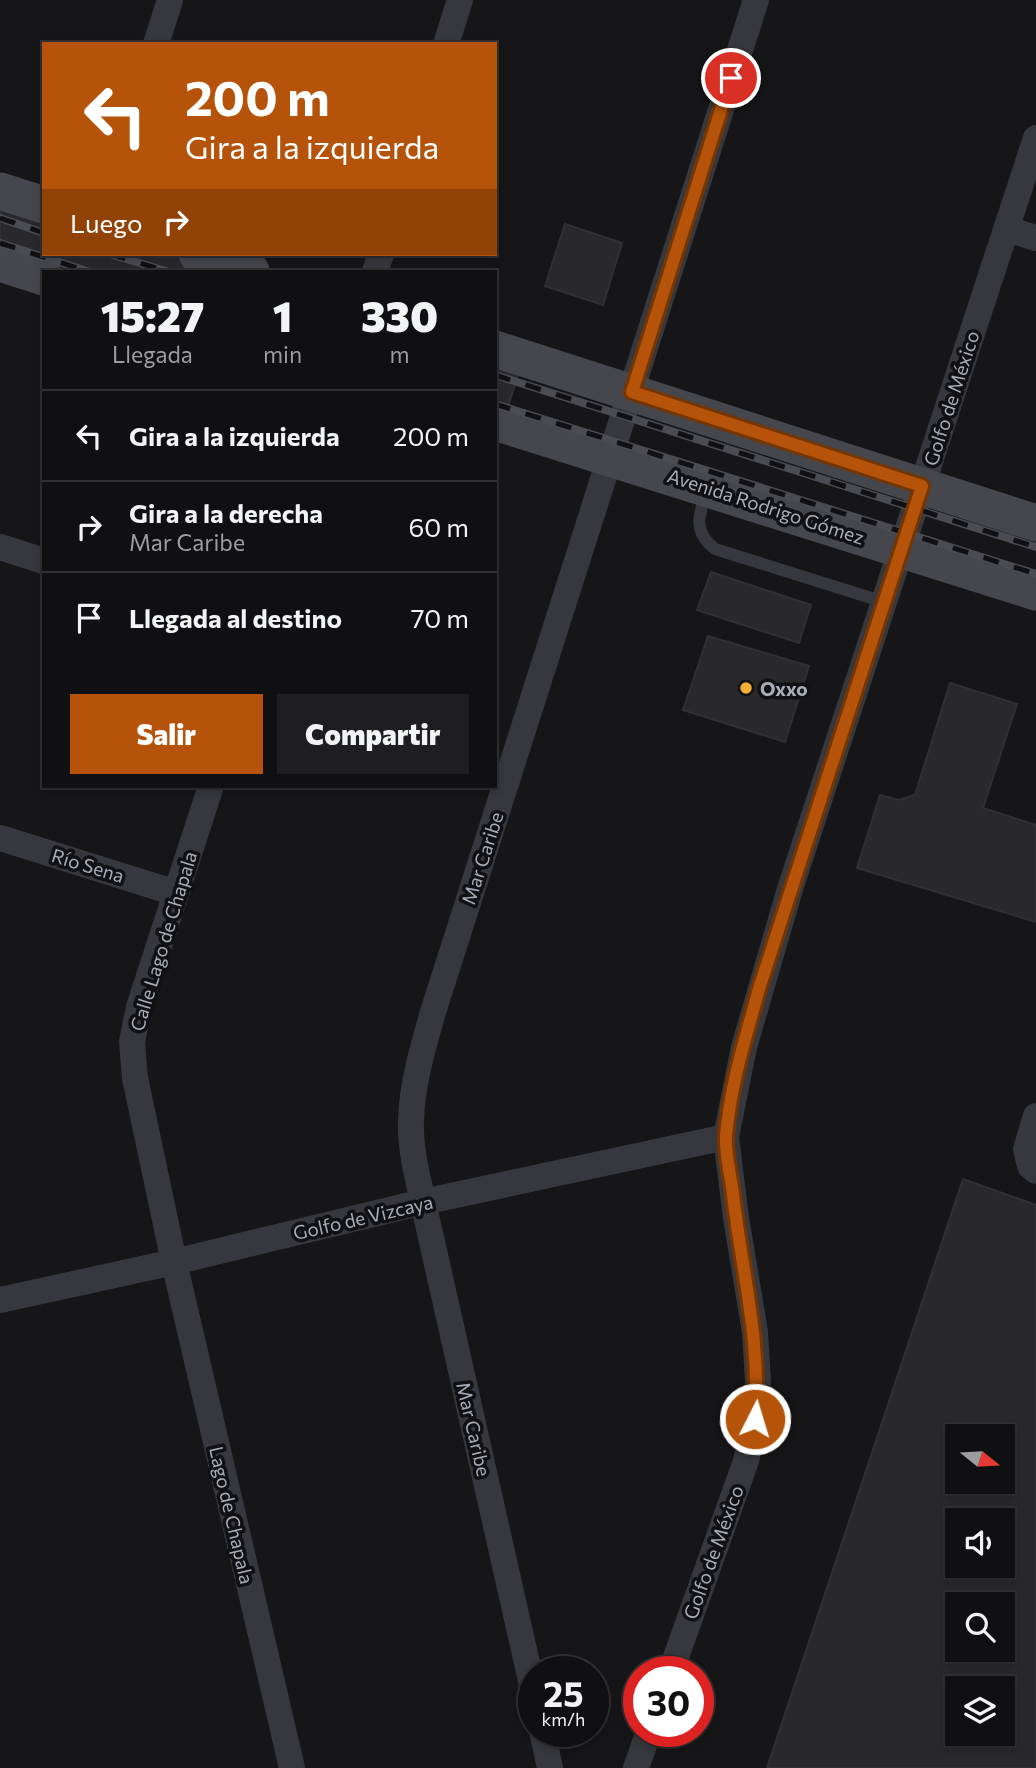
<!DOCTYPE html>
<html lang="es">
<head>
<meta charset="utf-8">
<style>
  :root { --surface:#101012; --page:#1e1e20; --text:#f1f3f6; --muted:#9c9d9f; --line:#303032; --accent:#b45309 }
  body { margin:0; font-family:Commissioner,sans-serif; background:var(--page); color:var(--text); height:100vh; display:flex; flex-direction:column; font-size:26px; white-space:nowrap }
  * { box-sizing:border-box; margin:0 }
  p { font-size:23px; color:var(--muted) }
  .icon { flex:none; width:38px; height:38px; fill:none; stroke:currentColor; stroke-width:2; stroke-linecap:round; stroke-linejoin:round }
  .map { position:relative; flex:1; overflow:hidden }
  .panel { position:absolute; left:42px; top:270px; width:455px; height:518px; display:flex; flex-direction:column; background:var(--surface); border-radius:0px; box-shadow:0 4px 10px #0003,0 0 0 2px var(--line) }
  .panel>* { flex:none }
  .top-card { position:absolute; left:42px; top:42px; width:455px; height:214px; border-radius:0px; box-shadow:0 4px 10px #0003,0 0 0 2px var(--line); background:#b45309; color:#fff; overflow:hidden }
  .needle { width:46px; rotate:108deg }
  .tools { position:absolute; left:945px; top:1424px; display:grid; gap:14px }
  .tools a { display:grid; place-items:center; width:70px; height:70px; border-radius:0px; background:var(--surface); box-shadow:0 4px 10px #0003,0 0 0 2px var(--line); font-size:35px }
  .speed { position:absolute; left:518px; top:1656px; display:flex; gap:14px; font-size:35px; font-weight:700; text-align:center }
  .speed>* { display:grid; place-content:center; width:91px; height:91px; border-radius:50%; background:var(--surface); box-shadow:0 4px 10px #0003,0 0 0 2px var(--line); line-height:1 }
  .speed small { font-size:18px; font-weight:400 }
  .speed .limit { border:10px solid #d22; background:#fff; color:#111 }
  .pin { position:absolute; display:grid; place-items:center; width:60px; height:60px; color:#fff; margin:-30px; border:4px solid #fff; border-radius:50%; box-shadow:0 2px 7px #0007 }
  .me { position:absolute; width:77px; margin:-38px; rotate:5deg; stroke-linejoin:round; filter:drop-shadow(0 0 5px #0008) }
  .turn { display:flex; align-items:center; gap:24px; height:147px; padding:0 28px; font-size:32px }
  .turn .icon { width:91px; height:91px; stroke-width:2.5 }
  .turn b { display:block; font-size:49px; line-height:60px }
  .then { display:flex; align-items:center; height:66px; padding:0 28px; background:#0003; gap:14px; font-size:26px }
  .eta { display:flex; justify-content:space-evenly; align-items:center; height:119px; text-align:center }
  .eta b { font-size:42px; font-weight:800; line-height:49px }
  .cta { display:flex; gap:14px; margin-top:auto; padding:14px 28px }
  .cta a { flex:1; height:80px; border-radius:0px; background:var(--accent); color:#fff; font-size:28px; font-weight:800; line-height:80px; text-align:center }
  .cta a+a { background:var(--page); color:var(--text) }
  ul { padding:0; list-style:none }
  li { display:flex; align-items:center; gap:21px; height:91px; padding:0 28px; border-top:2px solid var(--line) }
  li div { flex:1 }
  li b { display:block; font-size:26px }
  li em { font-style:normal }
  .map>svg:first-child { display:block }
  .building { fill:#29292c; stroke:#303034; stroke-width:2; fill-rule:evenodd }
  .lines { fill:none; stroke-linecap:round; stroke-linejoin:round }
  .lane { stroke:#37383d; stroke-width:12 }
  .street { stroke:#37383d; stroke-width:26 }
  .secondary { stroke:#45474d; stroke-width:37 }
  .rail-casing { stroke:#4a4c52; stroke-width:8 }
  .rail { stroke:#111113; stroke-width:5; stroke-dasharray:16; stroke-linecap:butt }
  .route-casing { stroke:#753606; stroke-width:18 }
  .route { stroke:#b45309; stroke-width:12 }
  .poi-dot { fill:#f2b134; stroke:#111113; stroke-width:2.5 }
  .labels { text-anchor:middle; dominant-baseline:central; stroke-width:7; stroke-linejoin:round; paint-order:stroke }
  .street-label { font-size:19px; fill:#a8adb8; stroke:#111113 }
  .poi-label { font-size:19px; font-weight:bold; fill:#a8adb8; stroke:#111113; text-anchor:start }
</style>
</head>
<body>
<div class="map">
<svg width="1036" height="1768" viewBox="0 0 1036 1768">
  <rect width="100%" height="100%" fill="#161618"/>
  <path class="building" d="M 0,195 L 44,209 L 44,254 L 186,254 L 241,271 L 44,271 L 0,266 Z
    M 565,224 L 622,243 L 603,305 L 545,286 Z
    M 495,352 L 519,372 L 502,425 L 495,423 Z
    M 711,572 L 811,605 L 799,643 L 697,610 Z
    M 708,636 L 809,666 L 785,742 L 683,710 Z
    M 950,683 L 1017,704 L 983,808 L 1036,825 L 1036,922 L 857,868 L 880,795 L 899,800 L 915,795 Z
    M 963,1179 L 1036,1205 L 1036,1768 L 767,1768 ZM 957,1437 L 1003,1437 L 1003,1482 L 957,1482 ZM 957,1521 L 1003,1521 L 1003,1566 L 957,1566 ZM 957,1605 L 1003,1605 L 1003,1650 L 957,1650 ZM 957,1689 L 1003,1689 L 1003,1734 L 957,1734 Z"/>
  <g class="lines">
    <path class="lane" d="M 707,491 C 699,515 692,531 715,549 L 884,602"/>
    <path class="street" d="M 156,44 L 170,0
      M 446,44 L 460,0
      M 1007,229 L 1036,238
      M 375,271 L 381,254
      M 0,547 L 44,561
      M 211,786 L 139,1007 L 132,1042 L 135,1078 L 174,1262 L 292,1768
      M 0,838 L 176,893
      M 1036,1116 L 1026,1149 L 1030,1166 L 1036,1171
      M 0,1300 L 174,1262 L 423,1202 L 726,1137
      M 671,1671 L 746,1461 L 755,1419 L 758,1382 L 755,1332 L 736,1218 L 726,1137 L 744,1047 L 790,889 L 1036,138
      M 534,1694 L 423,1202 C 417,1175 410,1148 411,1120 C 412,1084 423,1047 433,1012 L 756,0
      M 542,1731 L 550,1768
      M 636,1768 L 649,1731"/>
    <path class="secondary" d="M 0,191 L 44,205
      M 197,254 L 251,271
      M 0,263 L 44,277
      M 495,349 L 1036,523
      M 495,422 L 1036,592"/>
    <g class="rail-casing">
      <path id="rail" d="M 0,218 L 44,233
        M 0,243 L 87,271
        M 110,254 L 166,271
        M 495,375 L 1036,547
        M 495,404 L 1036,574"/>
    </g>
    <use href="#rail" class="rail"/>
  </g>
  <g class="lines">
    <g class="route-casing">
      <path id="route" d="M 731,78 L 632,392 L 922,486 L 759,989 C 746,1036 730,1087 726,1136 C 725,1155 731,1176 733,1195 C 742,1272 761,1340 755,1419"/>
    </g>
    <use href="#route" class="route"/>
  </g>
  <circle class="poi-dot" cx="746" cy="688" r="7"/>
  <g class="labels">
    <g class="street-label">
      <text transform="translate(951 398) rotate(-72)">Golfo de México</text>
      <text transform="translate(766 506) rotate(18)">Avenida Rodrigo Gómez</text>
      <text transform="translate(482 858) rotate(-72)">Mar Caribe</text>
      <text transform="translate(88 865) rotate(17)">Río Sena</text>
      <text transform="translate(163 941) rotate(-73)">Calle Lago de Chapala</text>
      <text transform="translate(363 1217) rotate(-13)">Golfo de Vizcaya</text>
      <text transform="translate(474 1429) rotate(77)">Mar Caribe</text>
      <text transform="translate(232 1515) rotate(77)">Lago de Chapala</text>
      <text transform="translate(713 1552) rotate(-70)">Golfo de México</text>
    </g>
    <g class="poi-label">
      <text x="760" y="688">Oxxo</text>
    </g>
  </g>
</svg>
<div class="tools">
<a><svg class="needle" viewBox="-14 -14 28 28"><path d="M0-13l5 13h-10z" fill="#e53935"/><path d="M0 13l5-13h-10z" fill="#9c9d9f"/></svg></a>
<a><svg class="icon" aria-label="sound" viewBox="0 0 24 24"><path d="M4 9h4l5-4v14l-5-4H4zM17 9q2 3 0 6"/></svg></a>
<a><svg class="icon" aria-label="search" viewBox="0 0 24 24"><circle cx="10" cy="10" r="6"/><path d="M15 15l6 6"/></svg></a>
<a><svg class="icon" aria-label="layers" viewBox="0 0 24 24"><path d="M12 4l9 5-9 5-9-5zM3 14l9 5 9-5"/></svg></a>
</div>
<div class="speed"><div>25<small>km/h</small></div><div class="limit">30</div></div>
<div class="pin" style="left:731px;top:78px;background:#d93025"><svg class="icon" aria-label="arrive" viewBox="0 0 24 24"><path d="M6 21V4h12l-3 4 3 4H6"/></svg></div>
<svg class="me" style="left:755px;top:1419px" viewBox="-20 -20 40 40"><circle r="17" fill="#b45309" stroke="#fff" stroke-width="3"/><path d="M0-11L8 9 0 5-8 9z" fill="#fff"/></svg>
<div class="top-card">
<div class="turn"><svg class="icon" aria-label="left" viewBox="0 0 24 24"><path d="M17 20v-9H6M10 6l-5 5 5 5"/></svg><div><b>200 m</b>Gira a la izquierda</div></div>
<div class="then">Luego<svg class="icon" aria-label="right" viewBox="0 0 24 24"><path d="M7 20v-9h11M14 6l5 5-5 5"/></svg></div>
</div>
<section class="panel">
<div class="eta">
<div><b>15:27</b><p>Llegada</p></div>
<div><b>1</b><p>min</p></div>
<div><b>330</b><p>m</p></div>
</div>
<ul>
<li><svg class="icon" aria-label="left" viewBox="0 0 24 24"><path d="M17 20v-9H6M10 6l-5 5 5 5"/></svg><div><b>Gira a la izquierda</b></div><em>200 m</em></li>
<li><svg class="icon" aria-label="right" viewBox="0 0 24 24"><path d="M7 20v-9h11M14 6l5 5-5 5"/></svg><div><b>Gira a la derecha</b><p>Mar Caribe</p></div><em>60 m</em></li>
<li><svg class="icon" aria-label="arrive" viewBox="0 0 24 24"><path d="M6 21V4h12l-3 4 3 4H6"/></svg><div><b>Llegada al destino</b></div><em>70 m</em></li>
</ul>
<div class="cta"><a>Salir</a><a>Compartir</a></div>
</section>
</div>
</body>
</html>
